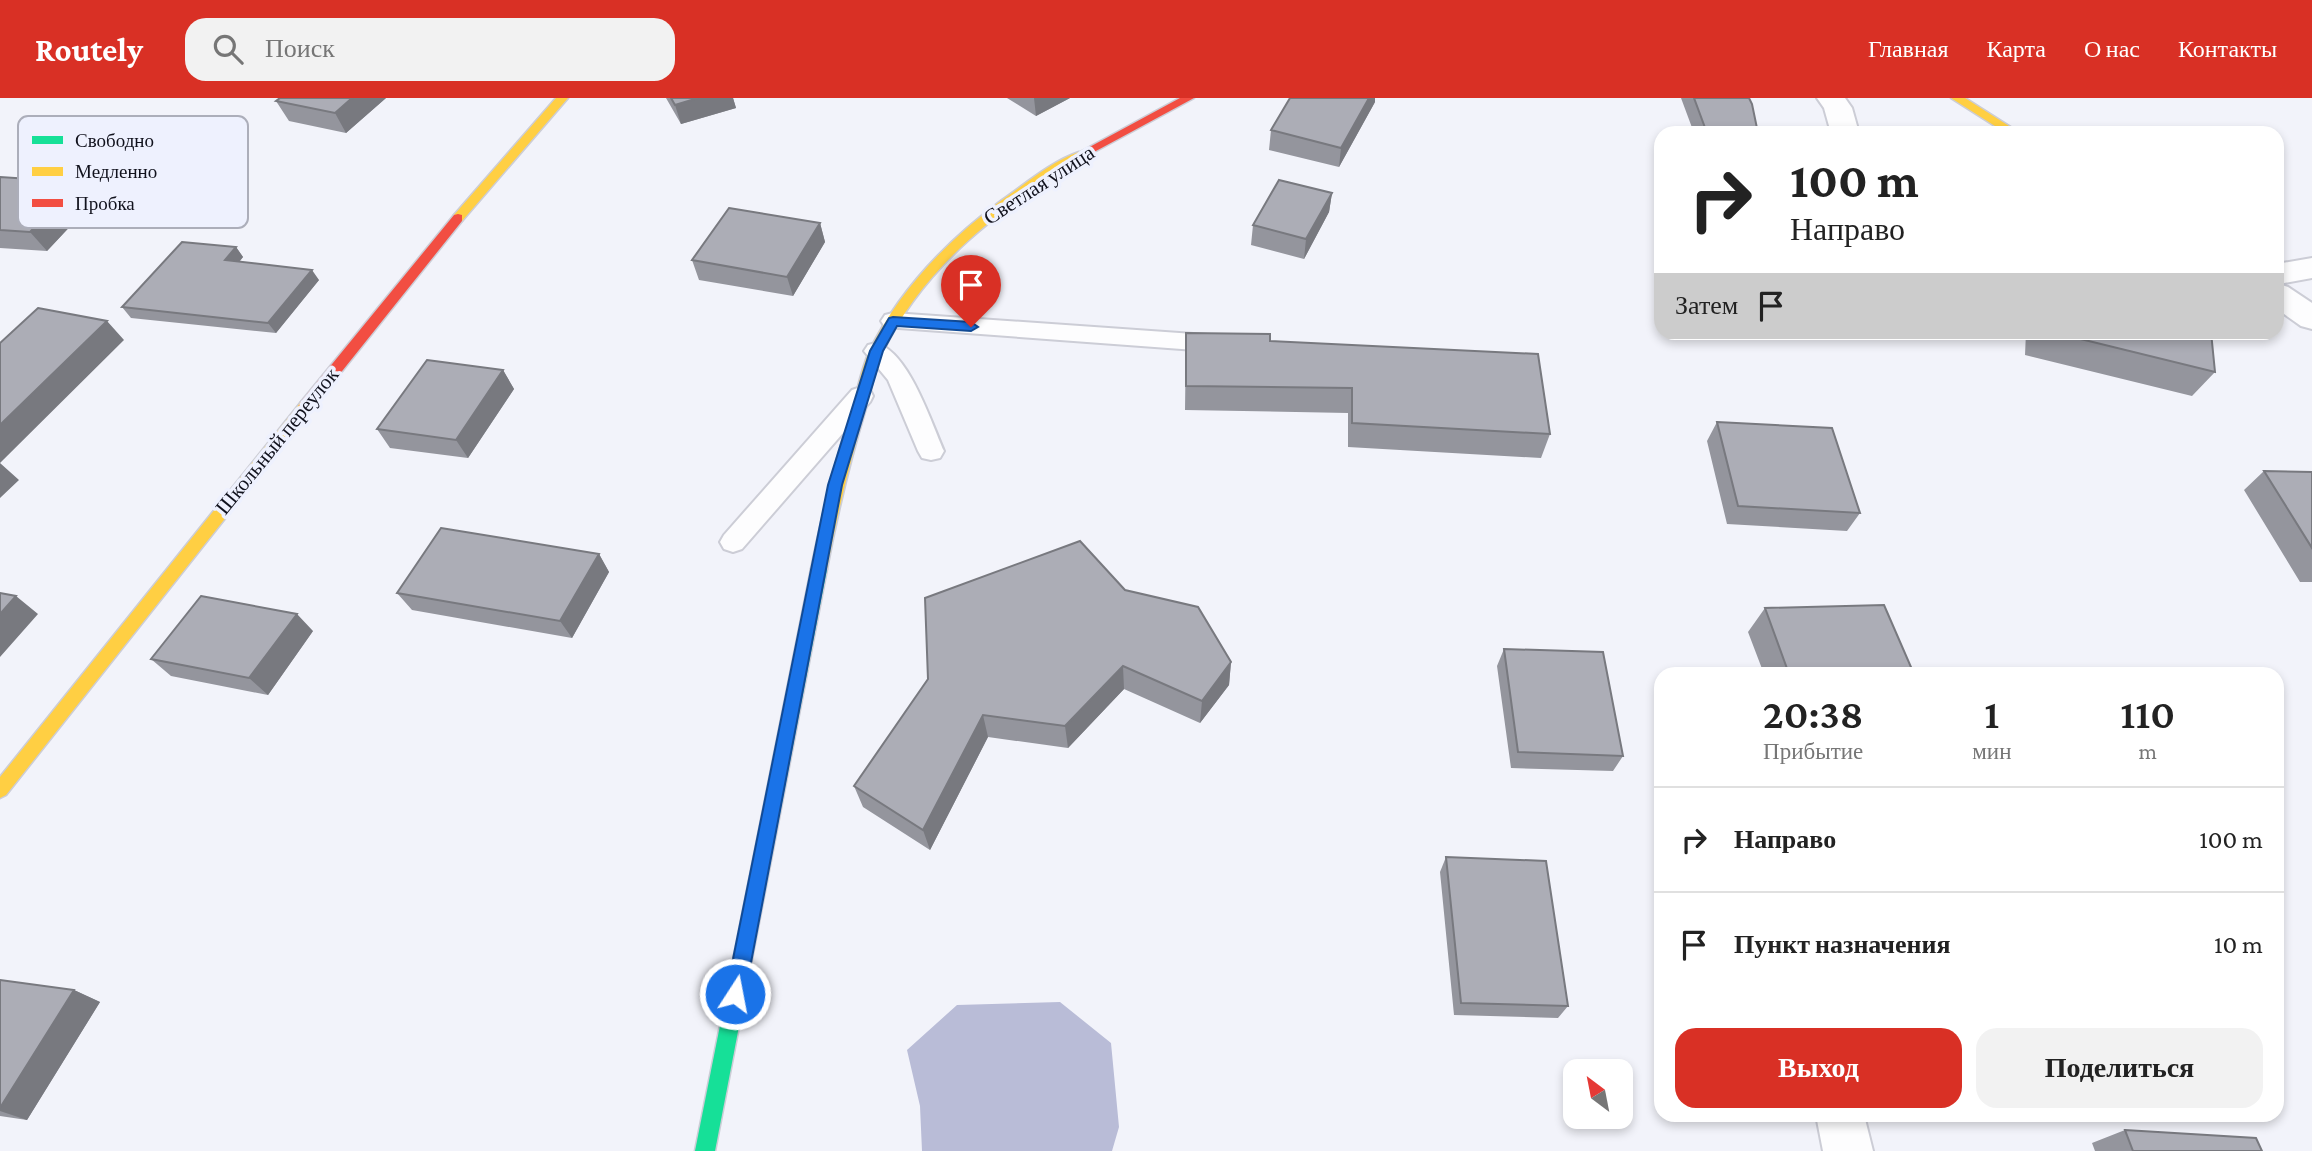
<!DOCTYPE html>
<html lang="ru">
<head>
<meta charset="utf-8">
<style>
  :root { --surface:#fff; --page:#f2f2f2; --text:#222; --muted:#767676; --line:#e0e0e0; --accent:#d93025 }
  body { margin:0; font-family:"Crimson Pro",serif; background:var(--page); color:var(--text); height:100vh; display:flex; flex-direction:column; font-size:26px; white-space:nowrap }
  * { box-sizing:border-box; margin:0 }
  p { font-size:23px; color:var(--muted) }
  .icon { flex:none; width:38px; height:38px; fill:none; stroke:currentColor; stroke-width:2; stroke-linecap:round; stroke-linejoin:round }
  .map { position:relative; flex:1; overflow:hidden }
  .details { position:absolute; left:1654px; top:569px; width:630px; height:455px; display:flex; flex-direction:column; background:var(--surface); border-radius:21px; box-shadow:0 4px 10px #0003 }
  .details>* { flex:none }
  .guide { position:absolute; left:1654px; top:28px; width:630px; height:214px; border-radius:21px; box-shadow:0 4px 10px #0003; background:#fff; color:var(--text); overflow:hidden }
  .needle { width:46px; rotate:328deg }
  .fabs { position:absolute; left:1563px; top:961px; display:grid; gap:14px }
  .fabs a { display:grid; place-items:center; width:70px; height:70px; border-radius:14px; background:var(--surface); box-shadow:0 4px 10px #0003; font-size:35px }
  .pin { position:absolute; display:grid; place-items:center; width:60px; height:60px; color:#fff; margin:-72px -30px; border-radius:50% 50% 50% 0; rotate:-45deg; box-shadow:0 0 7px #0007 }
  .pin .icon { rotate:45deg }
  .me { position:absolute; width:77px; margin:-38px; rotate:11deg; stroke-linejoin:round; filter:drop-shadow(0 0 5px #0008) }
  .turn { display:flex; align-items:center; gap:24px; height:147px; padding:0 21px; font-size:32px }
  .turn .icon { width:91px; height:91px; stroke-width:2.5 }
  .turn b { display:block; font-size:49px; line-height:60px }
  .then { display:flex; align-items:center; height:66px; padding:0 21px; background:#0003; gap:14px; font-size:26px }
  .eta { display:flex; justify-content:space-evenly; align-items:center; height:119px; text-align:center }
  .eta b { font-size:42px; font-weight:600; line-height:49px }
  .action { display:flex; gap:14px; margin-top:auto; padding:14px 21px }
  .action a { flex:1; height:80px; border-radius:21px; background:var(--accent); color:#fff; font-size:28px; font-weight:600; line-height:80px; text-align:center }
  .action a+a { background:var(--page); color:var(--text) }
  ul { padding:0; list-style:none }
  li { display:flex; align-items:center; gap:21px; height:105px; padding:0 21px; border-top:2px solid var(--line) }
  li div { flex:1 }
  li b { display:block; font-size:26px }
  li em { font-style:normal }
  header { display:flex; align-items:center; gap:42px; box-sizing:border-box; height:98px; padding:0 35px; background:var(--accent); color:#fff }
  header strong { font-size:33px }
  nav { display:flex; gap:38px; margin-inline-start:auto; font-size:24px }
  .search { width:490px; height:63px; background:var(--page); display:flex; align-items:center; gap:18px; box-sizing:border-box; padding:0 24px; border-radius:21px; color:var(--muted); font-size:26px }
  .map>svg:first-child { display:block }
  .water { fill:#b9bcd7 }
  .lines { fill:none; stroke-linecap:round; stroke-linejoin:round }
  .lane-casing { stroke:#cccdd6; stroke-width:4 }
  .street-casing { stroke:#cccdd6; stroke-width:4 }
  .fast-casing { stroke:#cccdd6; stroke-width:3 }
  .slow-casing { stroke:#cccdd6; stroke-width:3 }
  .jam-casing { stroke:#cccdd6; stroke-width:3 }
  .lane { fill:#fdfdfe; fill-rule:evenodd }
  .street { fill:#fdfdfe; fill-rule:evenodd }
  .fast { fill:#16e098; fill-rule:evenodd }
  .slow { fill:#ffcf43; fill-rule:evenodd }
  .jam { fill:#f24e42; fill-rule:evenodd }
  .wall { fill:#94959d }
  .shaded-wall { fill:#78797f }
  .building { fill:#acadb6; stroke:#78797f; stroke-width:2 }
  .route { fill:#1a73e8; stroke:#114b97; stroke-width:2 }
  .labels { text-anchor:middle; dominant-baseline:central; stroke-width:7; stroke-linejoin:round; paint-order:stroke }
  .street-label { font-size:21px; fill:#11121d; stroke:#eef1fe }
  .key { fill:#eef1fe; stroke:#acaeba; stroke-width:2 }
  .key-label { font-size:19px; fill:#11121d }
</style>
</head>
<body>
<header>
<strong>Routely</strong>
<div class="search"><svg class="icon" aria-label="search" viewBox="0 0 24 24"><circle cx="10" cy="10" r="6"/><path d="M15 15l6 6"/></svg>Поиск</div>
<nav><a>Главная</a><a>Карта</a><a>О нас</a><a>Контакты</a></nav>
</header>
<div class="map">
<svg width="2312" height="1053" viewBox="0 0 2312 1053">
  <rect width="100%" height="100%" fill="#f2f3fa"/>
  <path class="water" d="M 1060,904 L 1111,945 L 1119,1029 L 1112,1053 L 922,1053 L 920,1008 L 907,952 L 957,907 Z"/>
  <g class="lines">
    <g class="lane-casing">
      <path id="lane" d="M 893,215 L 1222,238 L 1230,240 L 1234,246 L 1230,252 L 1222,254 L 885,229 L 881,223 L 885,217 Z
        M 876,245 C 909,254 931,324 944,353 L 940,360 L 931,362 L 922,360 L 918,353 L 888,282 L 864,253 L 868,247 Z
        M 861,289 L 870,292 L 873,298 L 870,304 L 742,451 L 733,454 L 724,451 L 720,444 L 724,437 L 852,292 Z"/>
    </g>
    <g class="street-casing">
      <path id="street" d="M 1817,0 L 1845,0 L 1852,10 L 1859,35 L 1831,35 L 1824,10 Z
        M 2312,160 L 2312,180 L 2279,186 L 2288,189 L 2312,205 L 2312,231 L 2301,228 L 2277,211 L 2277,166 Z
        M 1816,1017 L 1864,1017 L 1873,1053 L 1823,1053 Z"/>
    </g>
    <g class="fast-casing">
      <path id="fast" d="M 819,465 L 827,471 L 715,1053 L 695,1053 L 811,471 Z"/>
    </g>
    <g class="slow-casing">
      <path id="slow" d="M 556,0 L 568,0 L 462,123 L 454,123 L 454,117 Z
        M 1951,0 L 1965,0 L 2020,35 L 2006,35 Z
        M 1079,54 L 1083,56 L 1083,60 C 1003,108 923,168 883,254 C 874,272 871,292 866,310 C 850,363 837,417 827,471 L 824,475 L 814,475 L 811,471 C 822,417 835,363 852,310 C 858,291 861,272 869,254 C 898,193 948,142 1002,102 C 1025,86 1052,63 1079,54 Z
        M 306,303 L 313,308 L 311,312 L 6,697 L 0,700 L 0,679 L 301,304 Z"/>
    </g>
    <g class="jam-casing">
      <path id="jam" d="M 1180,0 L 1194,0 L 1083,60 L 1075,60 L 1073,58 Z
        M 458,116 L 462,117 L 462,123 L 311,312 L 301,312 L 299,308 L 301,304 L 454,117 Z"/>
    </g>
    <use href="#lane" class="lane"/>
    <use href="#street" class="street"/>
    <use href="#fast" class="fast"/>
    <use href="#slow" class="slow"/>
    <use href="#jam" class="jam"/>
  </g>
  <path class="wall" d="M 386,0 L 346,35 L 289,23 L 276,3 Z
    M 666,0 L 733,0 L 736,10 L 681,26 Z
    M 1007,0 L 1070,0 L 1036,18 Z
    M 1681,0 L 1749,0 L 1758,35 L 1694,35 Z
    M 1375,4 L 1339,69 L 1269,52 L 1271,32 Z
    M 0,79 L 77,84 L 93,104 L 47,153 L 0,150 Z
    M 1332,95 L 1329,114 L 1304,161 L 1251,147 L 1253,127 Z
    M 820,125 L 825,144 L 793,198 L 699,182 L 692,162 Z
    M 236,149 L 243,159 L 240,163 L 319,182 L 276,235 L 131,220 L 122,209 Z
    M 2026,234 L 2211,234 L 2215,274 L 2192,298 L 2025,257 Z
    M 1186,235 L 1270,243 L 1550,336 L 1541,360 L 1348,349 L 1348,315 L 1185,312 Z
    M 503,272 L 514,291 L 468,360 L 390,350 L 377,331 Z
    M 1717,324 L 1860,415 L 1847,433 L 1727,426 L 1707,343 Z
    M 2264,373 L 2312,374 L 2312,484 L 2300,484 L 2244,392 Z
    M 599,456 L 609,474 L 572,540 L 412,512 L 397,495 Z
    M 1125,492 L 1231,564 L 1229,587 L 1200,625 L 1124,591 L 1068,650 L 988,639 L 930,752 L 863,709 L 854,688 Z
    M 1765,510 L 1914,576 L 1764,576 L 1748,534 Z
    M 313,533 L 268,597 L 171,578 L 151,561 Z
    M 1504,551 L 1623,658 L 1613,673 L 1511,670 L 1497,568 Z
    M 1446,759 L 1568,908 L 1558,920 L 1454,917 L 1440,774 Z
    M 0,882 L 74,892 L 100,904 L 27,1022 L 0,1018 Z
    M 2125,1032 L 2262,1053 L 2095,1053 L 2092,1045 Z"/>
  <path class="shaded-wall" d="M 352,0 L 386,0 L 346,35 L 335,15 Z
    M 698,0 L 733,0 L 736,10 L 681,26 L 675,7 Z
    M 1034,0 L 1070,0 L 1036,18 Z
    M 1369,0 L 1375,0 L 1375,4 L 1339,69 L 1341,50 Z
    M 77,84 L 93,104 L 47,153 L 30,134 Z
    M 1332,95 L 1329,114 L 1304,161 L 1306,141 Z
    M 820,125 L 825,144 L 793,198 L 787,179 Z
    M 236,149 L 243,159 L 232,172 L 225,162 Z
    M 312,172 L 319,182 L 276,235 L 268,225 Z
    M 107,223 L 124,242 L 0,365 L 19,382 L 0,400 L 0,327 Z
    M 503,272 L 514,291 L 468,360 L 456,342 Z
    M 599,456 L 609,474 L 572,540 L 560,523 Z
    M 16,498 L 38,516 L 0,559 L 0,516 Z
    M 297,516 L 313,533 L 268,597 L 249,580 Z
    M 1231,564 L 1229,587 L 1200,625 L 1202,603 Z
    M 1123,568 L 1124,591 L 1068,650 L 1065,628 Z
    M 983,617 L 988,639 L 930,752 L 923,732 Z
    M 74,892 L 100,904 L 27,1022 L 0,1013 L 0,1010 Z"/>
  <path class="building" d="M 280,0 L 352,0 L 335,15 L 276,3 Z
    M 671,0 L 698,0 L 675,7 Z
    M 1290,0 L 1369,0 L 1341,50 L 1271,32 Z
    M 1694,0 L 1749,0 L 1752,6 L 1758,35 L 1707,35 Z
    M 0,79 L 77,84 L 30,134 L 0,132 Z
    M 1279,82 L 1332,95 L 1306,141 L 1253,127 Z
    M 729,110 L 820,125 L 787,179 L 692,162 Z
    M 182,144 L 236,149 L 225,162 L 312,172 L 268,225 L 122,209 Z
    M 38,210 L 107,223 L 0,327 L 0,245 Z
    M 2052,234 L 2211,234 L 2215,274 Z
    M 1186,235 L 1270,236 L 1270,243 L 1538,256 L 1550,336 L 1352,325 L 1352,290 L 1186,288 Z
    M 427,262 L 503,272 L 456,342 L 377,331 Z
    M 1717,324 L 1832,330 L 1860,415 L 1738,408 Z
    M 2264,373 L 2312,374 L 2312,450 Z
    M 441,430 L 599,456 L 560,523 L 397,495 Z
    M 1080,443 L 1125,492 L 1198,509 L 1231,564 L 1202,603 L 1123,568 L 1065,628 L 983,617 L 923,732 L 854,688 L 928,581 L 925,500 Z
    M 0,495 L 16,498 L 0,516 Z
    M 201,498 L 297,516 L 249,580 L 151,561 Z
    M 1884,507 L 1914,576 L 1789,576 L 1765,510 Z
    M 1504,551 L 1603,554 L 1623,658 L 1518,654 Z
    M 1446,759 L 1546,763 L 1568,908 L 1461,905 Z
    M 0,882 L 74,892 L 0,1010 Z
    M 2125,1032 L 2256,1040 L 2262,1053 L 2133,1053 Z"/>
  <path class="route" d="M 893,219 L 971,224 L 978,229 L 971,233 L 897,228 L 883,253 L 842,387 L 745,896 L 742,903 L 735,906 L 729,903 L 726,896 L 828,387 L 870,253 L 889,220 Z"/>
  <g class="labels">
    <g class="street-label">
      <text transform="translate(1039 87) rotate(-33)">Светлая улица</text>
      <text transform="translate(277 343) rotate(-51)">Школьный переулок</text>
    </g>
  </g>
  <rect x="18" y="18" width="230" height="112" rx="10" class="key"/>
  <rect x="32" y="38" width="31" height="8" fill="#16e098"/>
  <rect x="32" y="69" width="31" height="9" fill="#ffcf43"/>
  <rect x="32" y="101" width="31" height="8" fill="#f24e42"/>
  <g class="key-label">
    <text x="75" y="49">Свободно</text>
    <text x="75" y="80">Медленно</text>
    <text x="75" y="112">Пробка</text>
  </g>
</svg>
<div class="fabs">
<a><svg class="needle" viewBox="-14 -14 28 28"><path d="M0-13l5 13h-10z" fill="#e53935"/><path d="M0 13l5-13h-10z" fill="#767676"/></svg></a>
</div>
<div class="pin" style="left:971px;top:229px;background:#d93025"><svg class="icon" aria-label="arrive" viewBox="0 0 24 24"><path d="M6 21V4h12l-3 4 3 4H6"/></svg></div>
<svg class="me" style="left:735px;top:896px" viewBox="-20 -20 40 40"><circle r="17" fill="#1a73e8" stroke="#fff" stroke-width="3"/><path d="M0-11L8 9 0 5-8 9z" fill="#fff"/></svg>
<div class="guide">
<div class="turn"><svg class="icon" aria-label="right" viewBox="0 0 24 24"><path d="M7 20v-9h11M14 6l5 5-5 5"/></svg><div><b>100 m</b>Направо</div></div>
<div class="then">Затем<svg class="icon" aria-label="arrive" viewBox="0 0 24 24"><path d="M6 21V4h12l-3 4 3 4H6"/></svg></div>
</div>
<section class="details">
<div class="eta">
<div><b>20:38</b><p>Прибытие</p></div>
<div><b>1</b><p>мин</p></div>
<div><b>110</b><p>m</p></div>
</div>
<ul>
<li><svg class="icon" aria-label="right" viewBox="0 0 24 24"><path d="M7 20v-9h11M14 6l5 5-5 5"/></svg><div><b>Направо</b></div><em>100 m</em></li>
<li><svg class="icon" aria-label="arrive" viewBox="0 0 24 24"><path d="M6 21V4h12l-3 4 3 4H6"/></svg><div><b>Пункт назначения</b></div><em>10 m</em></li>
</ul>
<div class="action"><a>Выход</a><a>Поделиться</a></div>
</section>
</div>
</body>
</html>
